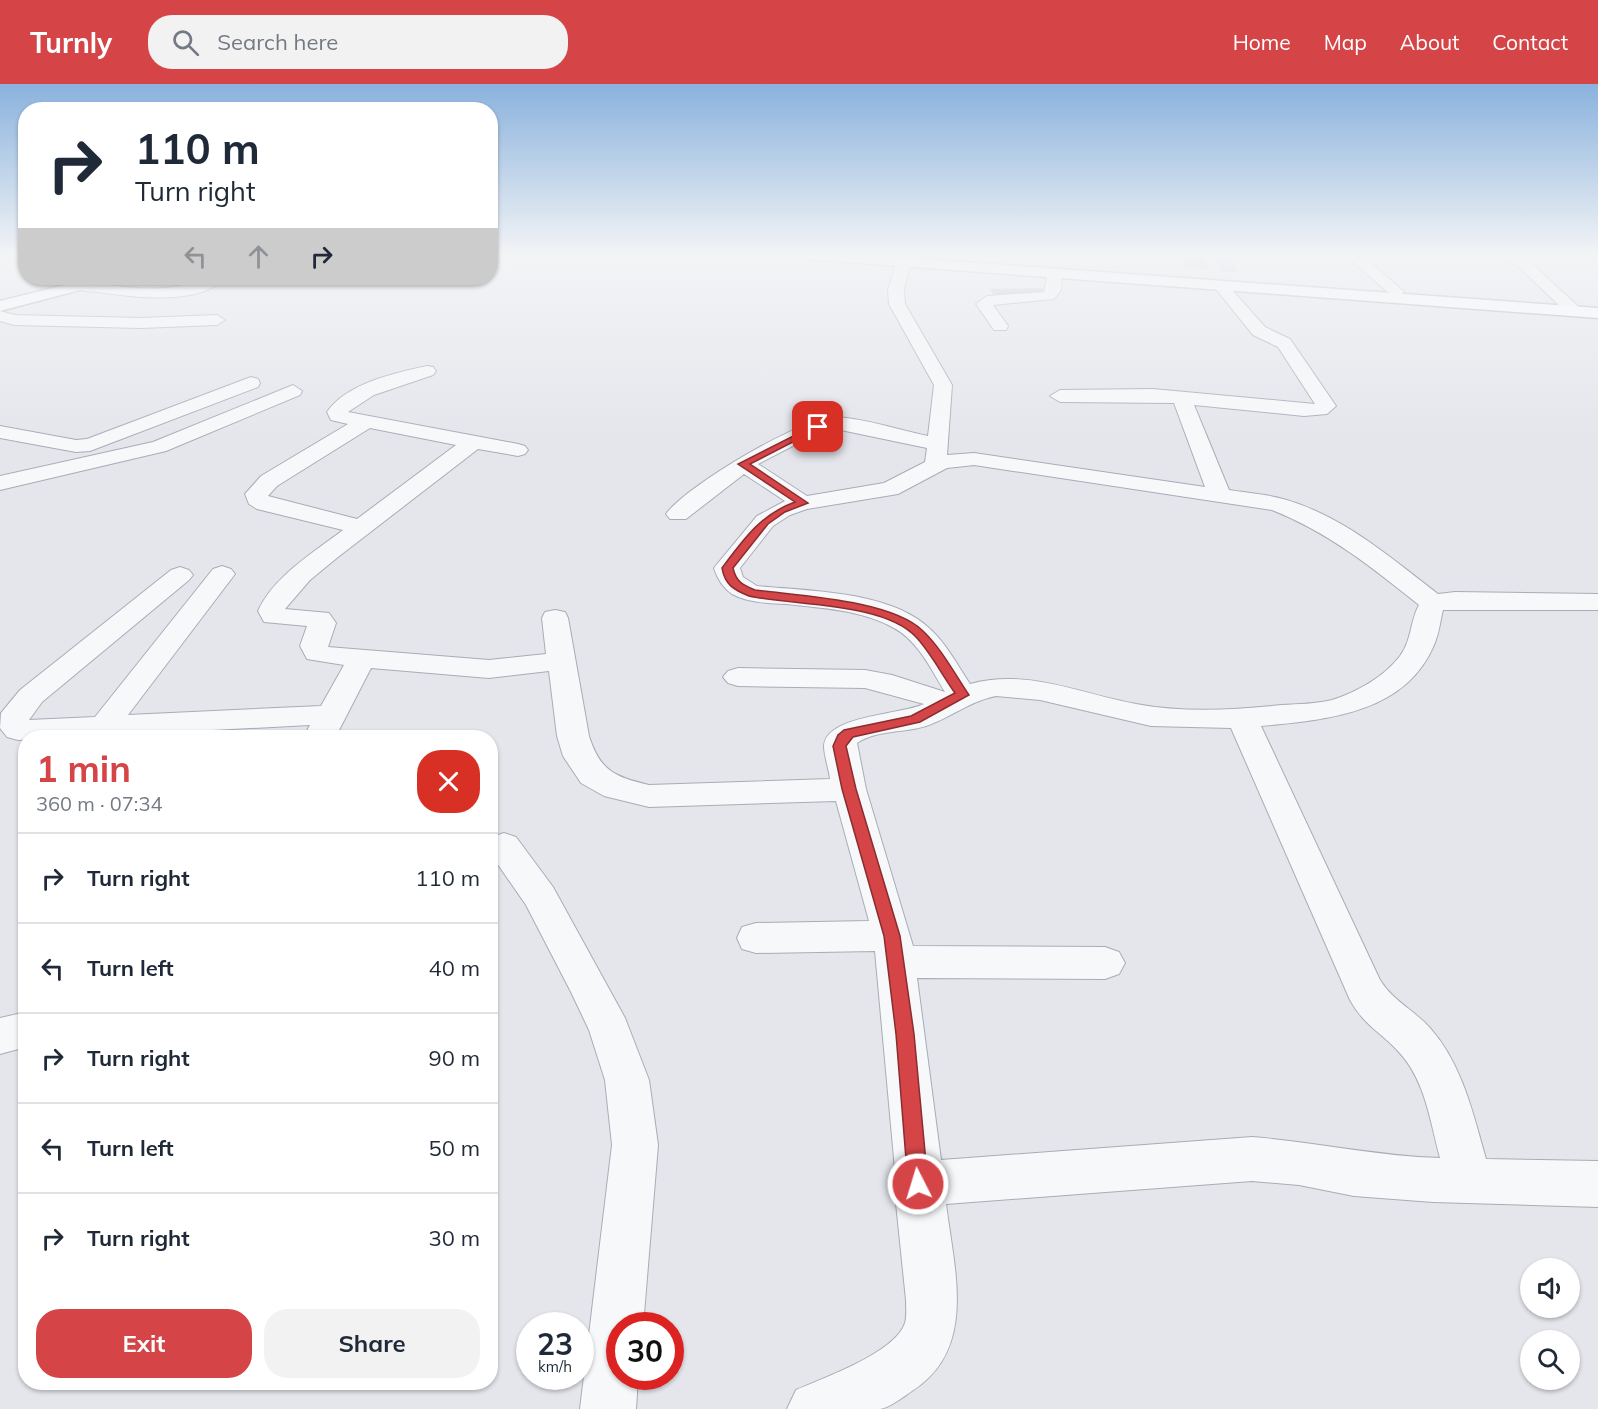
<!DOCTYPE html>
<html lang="en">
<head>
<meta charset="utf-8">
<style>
  :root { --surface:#fff; --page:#f2f2f3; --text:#1f2937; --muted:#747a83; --line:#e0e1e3; --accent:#d54548 }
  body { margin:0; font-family:Mulish,sans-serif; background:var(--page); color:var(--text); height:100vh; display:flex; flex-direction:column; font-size:22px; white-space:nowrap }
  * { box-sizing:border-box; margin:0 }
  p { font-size:20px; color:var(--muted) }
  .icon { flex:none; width:33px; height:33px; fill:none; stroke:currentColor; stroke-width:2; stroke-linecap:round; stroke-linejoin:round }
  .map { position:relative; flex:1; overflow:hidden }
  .drawer { position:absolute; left:18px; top:646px; width:480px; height:660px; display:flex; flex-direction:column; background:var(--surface); border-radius:24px; box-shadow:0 2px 4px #0004 }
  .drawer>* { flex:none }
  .guide { position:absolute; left:18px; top:18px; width:480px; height:183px; border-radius:24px; box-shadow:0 2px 4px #0004; background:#fff; color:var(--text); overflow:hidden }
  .tools { position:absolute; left:1520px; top:1174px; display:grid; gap:12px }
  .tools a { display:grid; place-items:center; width:60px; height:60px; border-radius:50%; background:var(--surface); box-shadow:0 2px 4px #0004; font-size:30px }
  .speed { position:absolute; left:516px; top:1228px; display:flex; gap:12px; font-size:30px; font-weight:700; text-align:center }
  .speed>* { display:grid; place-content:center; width:78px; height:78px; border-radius:50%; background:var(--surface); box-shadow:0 2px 4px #0004; line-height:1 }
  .speed small { font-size:15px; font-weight:400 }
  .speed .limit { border:9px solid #d22; background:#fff; color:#111 }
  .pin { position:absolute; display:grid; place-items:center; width:51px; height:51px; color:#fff; margin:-26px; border-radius:12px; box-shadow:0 3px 9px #0006 }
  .me { position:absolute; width:66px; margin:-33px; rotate:355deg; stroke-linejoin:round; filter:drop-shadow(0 0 4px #0008) }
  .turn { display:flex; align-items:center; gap:21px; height:126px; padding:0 18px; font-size:27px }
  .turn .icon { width:78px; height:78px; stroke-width:2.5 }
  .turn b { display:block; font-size:42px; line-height:51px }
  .lanes { display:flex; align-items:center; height:57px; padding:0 18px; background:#0003; justify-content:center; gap:30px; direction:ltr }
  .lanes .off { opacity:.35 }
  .round { display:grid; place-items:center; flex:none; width:63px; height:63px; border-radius:24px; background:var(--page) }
  .overview { display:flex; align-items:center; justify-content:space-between; height:102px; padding:0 18px }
  h1 { font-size:36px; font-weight:700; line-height:45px; color:var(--accent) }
  .button { display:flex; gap:12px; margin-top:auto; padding:12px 18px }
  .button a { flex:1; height:69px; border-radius:24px; background:var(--accent); color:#fff; font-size:24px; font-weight:700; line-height:69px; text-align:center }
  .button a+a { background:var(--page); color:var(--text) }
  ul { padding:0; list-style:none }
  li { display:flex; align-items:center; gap:18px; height:90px; padding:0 18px; border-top:2px solid var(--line) }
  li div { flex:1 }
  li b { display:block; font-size:22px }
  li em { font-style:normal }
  header { display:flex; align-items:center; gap:36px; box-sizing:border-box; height:84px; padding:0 30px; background:var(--accent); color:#fff }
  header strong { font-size:28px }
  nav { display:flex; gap:33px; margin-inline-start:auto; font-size:21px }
  .search { width:420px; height:54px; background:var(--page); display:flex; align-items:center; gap:15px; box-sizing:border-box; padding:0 21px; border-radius:24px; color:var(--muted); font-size:22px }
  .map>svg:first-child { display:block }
  .building { fill:#bec1cc }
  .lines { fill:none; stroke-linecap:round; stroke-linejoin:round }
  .street-casing { stroke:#a8acb7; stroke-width:2 }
  .secondary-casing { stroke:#a8acb7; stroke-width:3 }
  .street { fill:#f7f8fa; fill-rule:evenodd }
  .secondary { fill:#fff; fill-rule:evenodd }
  .route { fill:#d54548; stroke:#8a2d2f; stroke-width:1.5 }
</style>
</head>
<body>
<header>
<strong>Turnly</strong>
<div class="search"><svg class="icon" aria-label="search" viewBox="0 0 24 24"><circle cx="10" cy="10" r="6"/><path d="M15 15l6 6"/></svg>Search here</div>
<nav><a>Home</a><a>Map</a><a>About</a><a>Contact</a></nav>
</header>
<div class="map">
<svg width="1598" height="1325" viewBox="0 0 1598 1325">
  <rect width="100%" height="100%" fill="#e4e6ec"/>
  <path class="building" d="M 1180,171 L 1202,171 L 1209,185 L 1186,184 Z
    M 1218,175 L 1233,176 L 1237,188 L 1221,187 Z
    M 1042,204 L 1048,210 L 994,212 L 990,205 Z"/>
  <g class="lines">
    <g class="street-casing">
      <path id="street" d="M 1352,171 L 1362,171 L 1401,205 L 1404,208 L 1401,211 L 1391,211 L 1352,177 Z
        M 1500,171 L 1518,171 L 1529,177 L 1580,224 L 1582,227 L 1580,230 L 1568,230 L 1519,183 Z
        M 904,174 L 911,178 L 904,205 L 905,220 L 952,301 L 947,371 L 974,369 L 1205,403 L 1174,319 L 1060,318 L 1050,312 L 1060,306 L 1153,305 L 1315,320 L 1278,263 L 1253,251 L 1216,205 L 1213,202 L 1221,197 L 1226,199 L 1265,243 L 1290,255 L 1336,322 L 1327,330 L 1304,332 L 1194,321 L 1229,406 C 1247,409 1266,410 1283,415 C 1342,431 1391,474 1438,510 L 1455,508 L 1598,510 L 1598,526 L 1443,526 C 1440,538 1439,550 1434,561 C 1405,630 1325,636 1261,642 L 1380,896 C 1394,918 1413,925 1430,944 C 1462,980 1473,1029 1486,1075 L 1598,1077 L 1598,1123 L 1433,1118 L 1354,1112 L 1299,1101 L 1252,1097 L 946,1120 C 954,1185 978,1265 912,1307 C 903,1313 891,1323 880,1325 C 854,1325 815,1325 787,1325 L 796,1306 C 823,1294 895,1269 905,1239 C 907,1232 906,1223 906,1216 L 894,1100 L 896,1096 L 875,867 L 756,869 L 742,865 L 737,854 L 742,843 L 756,839 L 869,837 L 836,717 L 649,723 L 604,712 L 581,699 L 563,672 L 557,652 L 549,587 L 489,594 L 371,584 L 335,654 L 303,654 L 310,641 L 18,656 L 7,653 L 0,644 L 1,629 L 20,606 L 171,486 L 180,483 L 189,486 L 193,491 L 189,496 L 42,618 L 29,636 L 95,633 L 213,485 L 222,482 L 231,485 L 235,490 L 128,631 L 321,622 L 344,581 L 307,575 L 300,562 L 307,542 L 264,538 L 258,527 C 273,493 314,468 343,446 L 257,425 L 249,420 L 245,410 L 261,392 L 348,340 L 331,336 L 327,328 C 347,299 395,289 427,282 L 433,283 L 436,287 L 433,291 L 374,311 L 348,328 L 518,360 L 525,362 L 528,366 L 525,370 L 518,372 L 478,365 L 338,473 L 310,496 L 285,525 L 329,529 L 336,539 L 328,563 L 489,576 L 546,570 L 542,534 L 545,528 L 555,526 L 565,528 L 568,534 L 589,652 C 600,687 615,693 649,701 L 830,695 C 829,685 824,672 824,662 C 826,631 901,631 924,620 L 865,604 L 738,602 L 728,599 L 723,593 L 728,587 L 738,584 L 865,586 L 892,591 L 945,608 C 931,585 918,557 894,544 C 862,526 822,524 786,520 C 768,519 749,519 732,510 C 723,504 717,494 714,484 L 718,479 L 757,432 L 785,417 L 744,390 L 686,435 L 670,435 L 666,430 C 686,402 803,332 837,333 C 867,335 899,346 928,352 L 934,301 L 889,220 L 888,205 L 897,178 ZM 370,344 L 456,361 L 357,435 L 268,412 L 277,402 ZM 836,345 L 927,364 L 925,378 L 884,399 L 807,412 L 758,380 L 814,351 ZM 974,381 L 1272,426 C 1328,448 1373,484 1419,521 C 1410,537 1412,556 1400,572 C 1384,593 1357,608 1332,616 C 1316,620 1298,620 1282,621 C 1233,626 1184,629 1136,620 C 1081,610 1026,584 970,600 C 958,582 946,559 929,544 C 890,507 808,507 757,502 L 743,493 L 740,484 L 773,442 L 790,431 L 807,425 L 898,410 L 947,384 ZM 996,612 L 1040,616 L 1151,642 L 1231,644 L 1350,916 C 1364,941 1378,946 1397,966 C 1425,994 1430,1037 1440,1074 C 1376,1072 1315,1058 1252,1053 L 941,1076 L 917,894 L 1105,895 L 1119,890 L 1125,879 L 1119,868 L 1105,863 L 913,862 L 866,705 L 857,659 C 876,646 904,649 926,642 C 950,634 970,617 996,612 Z
        M 1055,185 L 1062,189 L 1061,206 L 1054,215 L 993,221 L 1008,242 L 1006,246 L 994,246 L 976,220 L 987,212 L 1044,208 L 1048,189 Z
        M 206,194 L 224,194 C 201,222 130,213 98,208 C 89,207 77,208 71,201 L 79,196 C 123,203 163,212 206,194 Z
        M 0,227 L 15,231 L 141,234 L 217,231 L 225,236 L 217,241 L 141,244 L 14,241 L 0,237 Z
        M 251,293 L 258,295 L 260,299 L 258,303 L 90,367 L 76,368 L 0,354 L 0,342 L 76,356 L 87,355 Z
        M 293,301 L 302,307 L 300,311 L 166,367 L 0,406 L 0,392 L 153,358 Z
        M 504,749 L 516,753 L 553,803 L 625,934 L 649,996 L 658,1061 L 643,1242 L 620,1242 L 620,1293 L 638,1293 L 636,1325 L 580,1325 L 612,1061 L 605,996 L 589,946 L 571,908 L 526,821 L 490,769 L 492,753 Z
        M 26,928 L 26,963 L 0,970 L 0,934 Z"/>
    </g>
    <g class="secondary-casing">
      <path id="secondary" d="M 799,171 L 866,171 L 1598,224 L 1598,234 L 806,175 Z
        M 93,194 L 117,194 L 114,197 L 0,227 L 0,217 Z"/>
    </g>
    <use href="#street" class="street"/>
    <use href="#secondary" class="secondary"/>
  </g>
  <linearGradient id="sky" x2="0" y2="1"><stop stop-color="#8ab2dd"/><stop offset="0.48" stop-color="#f3f4f6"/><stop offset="1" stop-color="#f3f4f6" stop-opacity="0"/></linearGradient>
  <rect width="1598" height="356" fill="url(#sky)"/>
  <path class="route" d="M 815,341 L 822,343 L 750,380 L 808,419 L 785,428 L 768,440 L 733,484 C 736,498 743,501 755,506 C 800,512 891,516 923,547 C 941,564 955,590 969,611 L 920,638 L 853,653 L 846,662 L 856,705 L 900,852 L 914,950 L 928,1100 L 926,1107 L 918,1110 L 911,1107 L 908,1100 L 896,950 L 884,852 L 842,705 L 833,662 L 838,651 L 844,646 L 911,632 L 955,609 C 942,591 931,569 916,553 C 884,518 794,522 749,512 C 734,506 725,501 722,484 C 743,456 761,430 795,418 L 738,380 Z"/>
</svg>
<div class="tools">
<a><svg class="icon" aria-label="sound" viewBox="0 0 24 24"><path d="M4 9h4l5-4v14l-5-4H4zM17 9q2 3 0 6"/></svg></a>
<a><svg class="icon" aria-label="search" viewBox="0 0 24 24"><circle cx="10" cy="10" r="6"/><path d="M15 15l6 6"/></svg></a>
</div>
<div class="speed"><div>23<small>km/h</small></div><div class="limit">30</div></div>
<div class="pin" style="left:818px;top:343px;background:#d93025"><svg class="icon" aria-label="arrive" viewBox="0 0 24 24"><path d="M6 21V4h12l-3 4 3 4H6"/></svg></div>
<svg class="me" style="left:918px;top:1100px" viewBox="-20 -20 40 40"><circle r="17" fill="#d54548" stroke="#fff" stroke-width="3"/><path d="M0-11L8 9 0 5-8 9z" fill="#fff"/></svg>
<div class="guide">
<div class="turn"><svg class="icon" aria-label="right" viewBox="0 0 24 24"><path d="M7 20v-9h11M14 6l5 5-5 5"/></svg><div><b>110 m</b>Turn right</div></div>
<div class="lanes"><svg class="icon off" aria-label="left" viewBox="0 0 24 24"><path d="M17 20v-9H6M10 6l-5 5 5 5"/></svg><svg class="icon off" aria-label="ahead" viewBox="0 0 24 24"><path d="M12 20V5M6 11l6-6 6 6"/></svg><svg class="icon" aria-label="right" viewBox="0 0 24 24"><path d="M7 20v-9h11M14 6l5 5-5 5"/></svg></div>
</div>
<section class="drawer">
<div class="overview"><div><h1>1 min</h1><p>360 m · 07:34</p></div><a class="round" style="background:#d93025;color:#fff"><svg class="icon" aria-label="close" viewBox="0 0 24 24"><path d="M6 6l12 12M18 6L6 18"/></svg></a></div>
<ul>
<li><svg class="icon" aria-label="right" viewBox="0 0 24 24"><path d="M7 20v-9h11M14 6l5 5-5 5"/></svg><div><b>Turn right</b></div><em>110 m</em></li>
<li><svg class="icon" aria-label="left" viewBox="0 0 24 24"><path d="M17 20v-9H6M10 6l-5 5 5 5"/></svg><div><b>Turn left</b></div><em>40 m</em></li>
<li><svg class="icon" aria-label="right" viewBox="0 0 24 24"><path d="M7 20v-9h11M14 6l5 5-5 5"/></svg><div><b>Turn right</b></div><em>90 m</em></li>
<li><svg class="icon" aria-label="left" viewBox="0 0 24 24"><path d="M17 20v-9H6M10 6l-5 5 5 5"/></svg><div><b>Turn left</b></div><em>50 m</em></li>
<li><svg class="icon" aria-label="right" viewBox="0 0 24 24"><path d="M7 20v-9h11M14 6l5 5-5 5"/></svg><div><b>Turn right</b></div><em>30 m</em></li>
</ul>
<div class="button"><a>Exit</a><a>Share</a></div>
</section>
</div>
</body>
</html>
